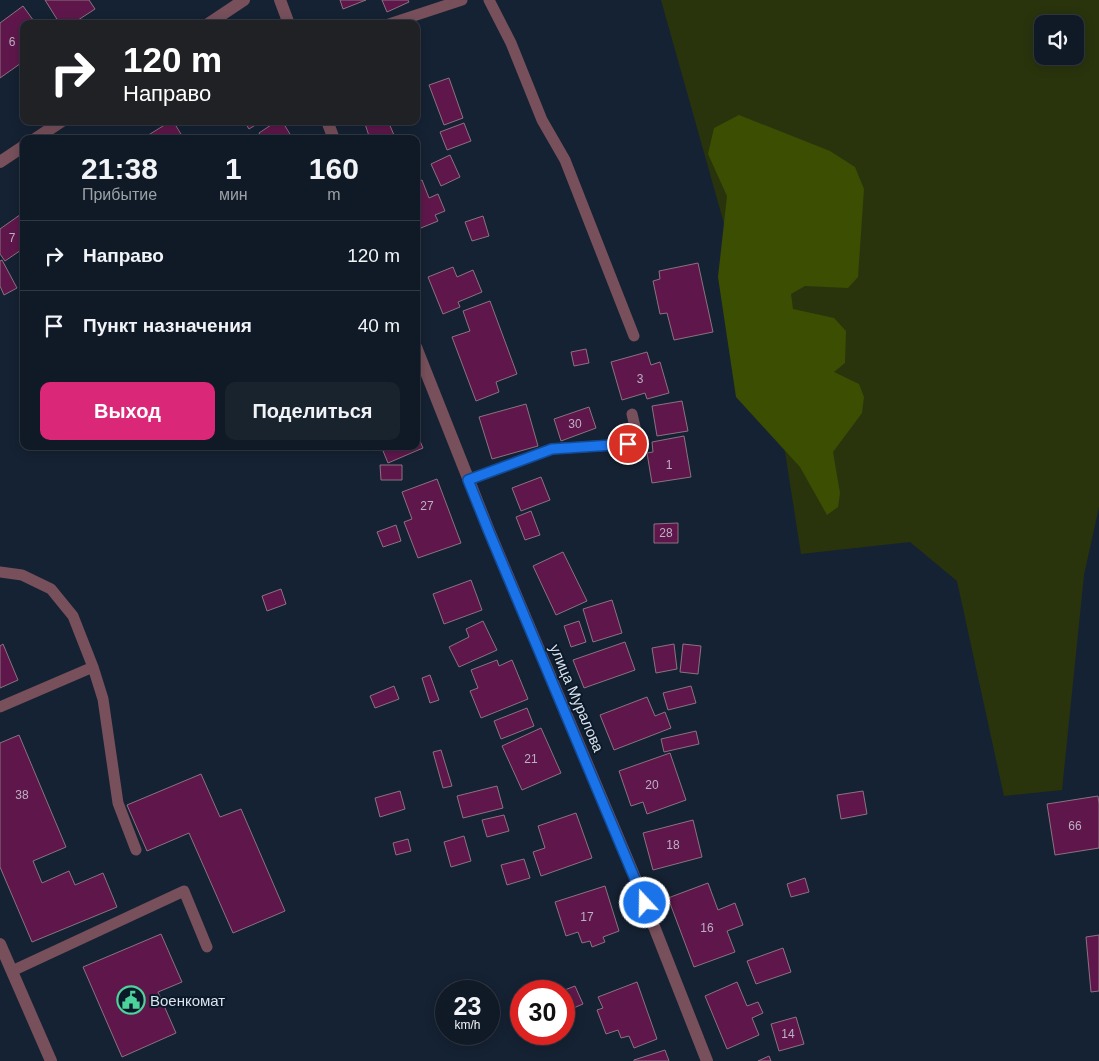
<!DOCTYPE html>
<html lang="ru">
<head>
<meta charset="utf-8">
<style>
  :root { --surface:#101a26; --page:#19232e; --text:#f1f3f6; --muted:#9ca1a7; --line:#303843; --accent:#db2777 }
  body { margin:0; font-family:Arial,sans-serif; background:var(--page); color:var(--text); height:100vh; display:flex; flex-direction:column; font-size:19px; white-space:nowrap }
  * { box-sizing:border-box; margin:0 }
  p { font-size:16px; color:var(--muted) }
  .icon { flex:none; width:28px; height:28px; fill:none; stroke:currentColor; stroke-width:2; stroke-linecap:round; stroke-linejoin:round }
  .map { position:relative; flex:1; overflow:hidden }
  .panel { position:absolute; left:20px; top:135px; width:400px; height:315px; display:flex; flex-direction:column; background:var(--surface); border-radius:10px; box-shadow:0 2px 12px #0003,0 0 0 1px var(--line) }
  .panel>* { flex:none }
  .top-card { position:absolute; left:20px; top:20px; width:400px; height:105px; border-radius:10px; box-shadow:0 2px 12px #0003,0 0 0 1px var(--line); background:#202124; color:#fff; overflow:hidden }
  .tools { position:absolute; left:1034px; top:15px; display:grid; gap:10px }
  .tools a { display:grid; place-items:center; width:50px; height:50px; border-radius:10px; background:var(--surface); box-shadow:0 2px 12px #0003,0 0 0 1px var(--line); font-size:25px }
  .speed { position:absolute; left:435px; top:980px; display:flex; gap:10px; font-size:25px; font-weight:700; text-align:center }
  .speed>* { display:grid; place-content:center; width:65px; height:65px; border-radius:50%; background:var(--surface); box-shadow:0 2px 12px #0003,0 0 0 1px var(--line); line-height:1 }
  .speed small { font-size:12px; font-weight:400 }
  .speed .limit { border:8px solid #d22; background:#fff; color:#111 }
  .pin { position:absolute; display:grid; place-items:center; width:42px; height:42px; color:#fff; margin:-21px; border:2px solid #fff; border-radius:50%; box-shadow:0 1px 5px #0007 }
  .me { position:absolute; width:55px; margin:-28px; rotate:339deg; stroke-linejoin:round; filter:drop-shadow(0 0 4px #0008) }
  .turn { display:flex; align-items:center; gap:18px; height:105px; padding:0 20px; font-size:22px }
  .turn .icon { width:65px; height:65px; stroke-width:2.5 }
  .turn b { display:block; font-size:35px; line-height:42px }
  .eta { display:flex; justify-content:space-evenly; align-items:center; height:85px; text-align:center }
  .eta b { font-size:30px; font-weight:700; line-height:35px }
  .button { display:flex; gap:10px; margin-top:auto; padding:10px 20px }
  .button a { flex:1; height:58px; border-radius:10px; background:var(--accent); color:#fff; font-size:20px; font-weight:700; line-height:58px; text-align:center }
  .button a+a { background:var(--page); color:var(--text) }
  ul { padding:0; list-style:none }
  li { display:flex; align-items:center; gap:15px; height:70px; padding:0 20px; border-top:1px solid var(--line) }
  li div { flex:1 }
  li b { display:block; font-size:19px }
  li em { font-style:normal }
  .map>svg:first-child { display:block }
  .green { fill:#29340d; fill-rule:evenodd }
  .forest { fill:#3c4e02 }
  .building { fill:#5f174b; stroke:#8a7280 }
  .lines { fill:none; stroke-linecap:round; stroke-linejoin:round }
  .service { stroke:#77505b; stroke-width:11 }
  .minor { stroke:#77505b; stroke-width:12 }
  .route-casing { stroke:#114b97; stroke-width:12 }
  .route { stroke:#1a73e8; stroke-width:9 }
  .labels { text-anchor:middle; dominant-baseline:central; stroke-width:4; stroke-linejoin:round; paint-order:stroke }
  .number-label { font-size:12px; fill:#bbb0c5 }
  .street-label { font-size:15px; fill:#dae3ee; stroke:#0c1929 }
  .poi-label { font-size:15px; fill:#dae3ee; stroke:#0c1929; text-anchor:start }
</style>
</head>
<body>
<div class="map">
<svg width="1099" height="1061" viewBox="0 0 1099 1061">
  <rect width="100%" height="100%" fill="#152233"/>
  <path class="green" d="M 661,0 L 1099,0 L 1099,507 L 1084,575 L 1062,790 L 1004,796 L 957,581 L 910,542 L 801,554 L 781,426 ZM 1042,24 L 1075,24 L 1075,56 L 1042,56 Z"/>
  <path class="forest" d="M 739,115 L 830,151 L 855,167 L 864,189 L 858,277 L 848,288 L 805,286 L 791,294 L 793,309 L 834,318 L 846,331 L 845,363 L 834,372 L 859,384 L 864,397 L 862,413 L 833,452 L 840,493 L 838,507 L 827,515 L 800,467 L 736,397 L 718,277 L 727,196 L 708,154 L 714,128 Z"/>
  <path class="building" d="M 45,0 L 89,0 L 95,9 L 72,24 L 60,24 Z
    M 340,0 L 366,0 L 343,9 Z
    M 382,0 L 408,0 L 409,2 L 387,12 Z
    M 23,6 L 36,24 L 24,24 L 24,61 L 0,78 L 0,23 Z
    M 449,78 L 463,118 L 444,125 L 429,85 Z
    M 171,121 L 173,121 L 184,139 L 142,139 Z
    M 244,121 L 262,121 L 249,129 Z
    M 277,121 L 282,121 L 293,139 L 262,139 L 259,133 Z
    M 364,121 L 388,121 L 394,135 L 384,139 L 370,139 Z
    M 464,123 L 471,141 L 447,150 L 440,132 Z
    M 450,155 L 460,177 L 441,186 L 431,164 Z
    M 422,180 L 429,198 L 438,194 L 445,211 L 435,215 L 438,221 L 416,230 L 416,182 Z
    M 24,212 L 24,248 L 5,261 L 0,254 L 0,229 Z
    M 483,216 L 489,236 L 472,241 L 465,222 Z
    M 2,260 L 17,288 L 4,295 L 0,286 L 0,261 Z
    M 698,263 L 713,332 L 674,340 L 667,313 L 660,314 L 653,281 L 660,279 L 659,271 Z
    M 453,267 L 457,277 L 473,270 L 482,292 L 458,302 L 460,307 L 443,314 L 428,277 Z
    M 490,301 L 517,374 L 496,382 L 499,392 L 476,401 L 452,337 L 470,331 L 463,311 Z
    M 586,349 L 589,363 L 574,366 L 571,352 Z
    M 647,352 L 651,365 L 660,362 L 669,393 L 647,399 L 645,393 L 622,400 L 611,362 Z
    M 682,401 L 688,431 L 657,436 L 652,406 Z
    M 526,404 L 538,446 L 492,459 L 479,417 Z
    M 589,407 L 596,428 L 561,441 L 554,419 Z
    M 416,432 L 423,448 L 388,463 L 381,446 L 416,446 Z
    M 684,436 L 691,477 L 652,483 L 647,453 L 653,452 L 652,442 Z
    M 380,465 L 402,465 L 402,480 L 381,480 Z
    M 541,477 L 550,500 L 521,511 L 512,488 Z
    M 437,479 L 461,543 L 418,558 L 404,522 L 412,519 L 402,492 Z
    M 531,511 L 540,535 L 525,540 L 516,517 Z
    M 678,523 L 678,543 L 654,543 L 654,524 Z
    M 396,525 L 401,541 L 383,547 L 377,532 Z
    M 563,552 L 587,601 L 556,615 L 533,566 Z
    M 471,580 L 482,610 L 444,624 L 433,594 Z
    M 281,589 L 286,604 L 267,611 L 262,596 Z
    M 612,600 L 622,633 L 593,642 L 583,609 Z
    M 483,621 L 497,650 L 459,667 L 449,647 L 469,637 L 466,629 Z
    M 579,621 L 586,642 L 571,647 L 564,626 Z
    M 625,642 L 635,670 L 584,688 L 573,660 Z
    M 3,644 L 18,680 L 0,688 L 0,646 Z
    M 674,644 L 677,669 L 656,673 L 652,648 Z
    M 683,644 L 701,646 L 698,674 L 680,672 Z
    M 497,660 L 499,666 L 512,660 L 528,699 L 481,718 L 470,691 L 478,688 L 471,670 Z
    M 430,675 L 439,700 L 430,703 L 422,678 Z
    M 394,686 L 399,699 L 375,708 L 370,696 Z
    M 691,686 L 696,703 L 668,710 L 663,693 Z
    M 647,697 L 655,716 L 665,712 L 671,728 L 614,750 L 600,715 Z
    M 527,708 L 534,726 L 501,739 L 494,721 Z
    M 541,728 L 561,773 L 522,790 L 502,746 Z
    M 696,731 L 699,744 L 664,752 L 661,739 Z
    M 19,735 L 66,847 L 33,861 L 42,883 L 69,871 L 75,885 L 103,873 L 117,907 L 32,942 L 0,867 L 0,743 Z
    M 441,750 L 452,786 L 443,788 L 433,752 Z
    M 670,753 L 686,800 L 647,814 L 643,802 L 631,806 L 619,771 Z
    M 201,774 L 220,817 L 241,809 L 285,911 L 233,933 L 189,833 L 147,851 L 127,805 Z
    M 497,786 L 503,808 L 463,818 L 457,796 Z
    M 400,791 L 405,809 L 380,817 L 375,798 Z
    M 863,791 L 867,814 L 841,819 L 837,795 Z
    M 1098,796 L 1099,804 L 1099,848 L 1055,855 L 1047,804 Z
    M 576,813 L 592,858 L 541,876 L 533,852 L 545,848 L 538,826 Z
    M 504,815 L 509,831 L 487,837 L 482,820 Z
    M 693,820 L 702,857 L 653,870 L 643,833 Z
    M 464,836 L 471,861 L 451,867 L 444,842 Z
    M 408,839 L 411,851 L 396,855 L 393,843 Z
    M 524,859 L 530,878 L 507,885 L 501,865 Z
    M 805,878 L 809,892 L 791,897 L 787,884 Z
    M 708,883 L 718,910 L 735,903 L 743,925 L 727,931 L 735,952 L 694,967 L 668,898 Z
    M 605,886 L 619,931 L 603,937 L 605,942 L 592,947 L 590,941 L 582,943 L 578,932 L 566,936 L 555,902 Z
    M 161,934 L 182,982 L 158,992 L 176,1033 L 122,1057 L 83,967 Z
    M 1099,935 L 1099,991 L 1091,992 L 1086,937 Z
    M 783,948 L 791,972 L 756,984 L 747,961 Z
    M 637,982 L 657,1039 L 634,1048 L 629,1036 L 621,1038 L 618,1030 L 606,1034 L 597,1010 L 603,1008 L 598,997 Z
    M 737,982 L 747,1006 L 758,1002 L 763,1013 L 752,1018 L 759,1035 L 727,1049 L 705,996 Z
    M 575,986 L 583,1004 L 564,1012 L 564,991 L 562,991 Z
    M 796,1017 L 804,1044 L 779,1051 L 771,1024 Z
    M 665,1050 L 669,1061 L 634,1061 L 634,1060 Z
    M 769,1056 L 771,1061 L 758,1061 Z"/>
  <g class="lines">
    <path class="service" d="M 489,0 L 511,43 L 542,120 L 565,160 L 634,336
      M 389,24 L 462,0
      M 468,480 L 552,449 L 628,444 L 636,431 L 632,414
      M 0,572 L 22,575 L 51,589 L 73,616 L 93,667 L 103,699 L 118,803 L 136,850
      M 0,707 L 93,667
      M 12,971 L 184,891 L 207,947"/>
    <path class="minor" d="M 280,0 L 289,24
      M 208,24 L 244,0
      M 327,121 L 334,139
      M 35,139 L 62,121
      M 0,162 L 24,146
      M 416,347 L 489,531 L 631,868 L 707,1061
      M 0,944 L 51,1061"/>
  </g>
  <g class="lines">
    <g class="route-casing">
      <path id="route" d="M 628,444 L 552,449 L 468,480 L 489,532 L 645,903"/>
    </g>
    <use href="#route" class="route"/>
  </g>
  <defs>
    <g id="civic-ring" transform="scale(1.4375)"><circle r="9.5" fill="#0c1929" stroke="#4cd39b" stroke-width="1.5"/><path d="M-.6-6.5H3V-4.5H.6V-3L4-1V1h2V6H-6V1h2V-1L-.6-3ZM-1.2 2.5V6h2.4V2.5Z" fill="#4cd39b"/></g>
  </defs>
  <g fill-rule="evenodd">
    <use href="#civic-ring" x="131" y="1000"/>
  </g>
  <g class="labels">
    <g class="number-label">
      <text x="12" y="42">6</text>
      <text x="12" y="238">7</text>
      <text x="640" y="379">3</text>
      <text x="575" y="424">30</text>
      <text x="669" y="465">1</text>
      <text x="427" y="506">27</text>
      <text x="666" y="533">28</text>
      <text x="531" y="759">21</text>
      <text x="652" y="785">20</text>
      <text x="22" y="795">38</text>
      <text x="1075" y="826">66</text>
      <text x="673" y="845">18</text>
      <text x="587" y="917">17</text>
      <text x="707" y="928">16</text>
      <text x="788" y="1034">14</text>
    </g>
    <g class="street-label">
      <text transform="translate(577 698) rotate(67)">улица Муралова</text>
    </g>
    <g class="poi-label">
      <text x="150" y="1000">Военкомат</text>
    </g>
  </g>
</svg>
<div class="tools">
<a><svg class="icon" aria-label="sound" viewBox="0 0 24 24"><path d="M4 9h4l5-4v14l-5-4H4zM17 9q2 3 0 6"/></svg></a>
</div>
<div class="speed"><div>23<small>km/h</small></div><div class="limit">30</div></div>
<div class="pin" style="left:628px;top:444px;background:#d93025"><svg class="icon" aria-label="arrive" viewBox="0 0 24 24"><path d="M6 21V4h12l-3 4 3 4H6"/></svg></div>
<svg class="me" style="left:645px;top:903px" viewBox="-20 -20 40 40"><circle r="17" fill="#1a73e8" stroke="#fff" stroke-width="3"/><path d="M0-11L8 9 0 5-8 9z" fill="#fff"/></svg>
<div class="top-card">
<div class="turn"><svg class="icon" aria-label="right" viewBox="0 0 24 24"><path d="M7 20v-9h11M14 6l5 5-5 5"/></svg><div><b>120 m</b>Направо</div></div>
</div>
<section class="panel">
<div class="eta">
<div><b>21:38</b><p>Прибытие</p></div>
<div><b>1</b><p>мин</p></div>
<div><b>160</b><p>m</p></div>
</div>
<ul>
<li><svg class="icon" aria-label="right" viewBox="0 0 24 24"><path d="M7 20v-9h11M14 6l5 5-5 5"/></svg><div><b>Направо</b></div><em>120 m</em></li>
<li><svg class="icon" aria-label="arrive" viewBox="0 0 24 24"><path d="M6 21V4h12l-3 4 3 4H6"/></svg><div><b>Пункт назначения</b></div><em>40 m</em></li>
</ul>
<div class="button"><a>Выход</a><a>Поделиться</a></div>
</section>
</div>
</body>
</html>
